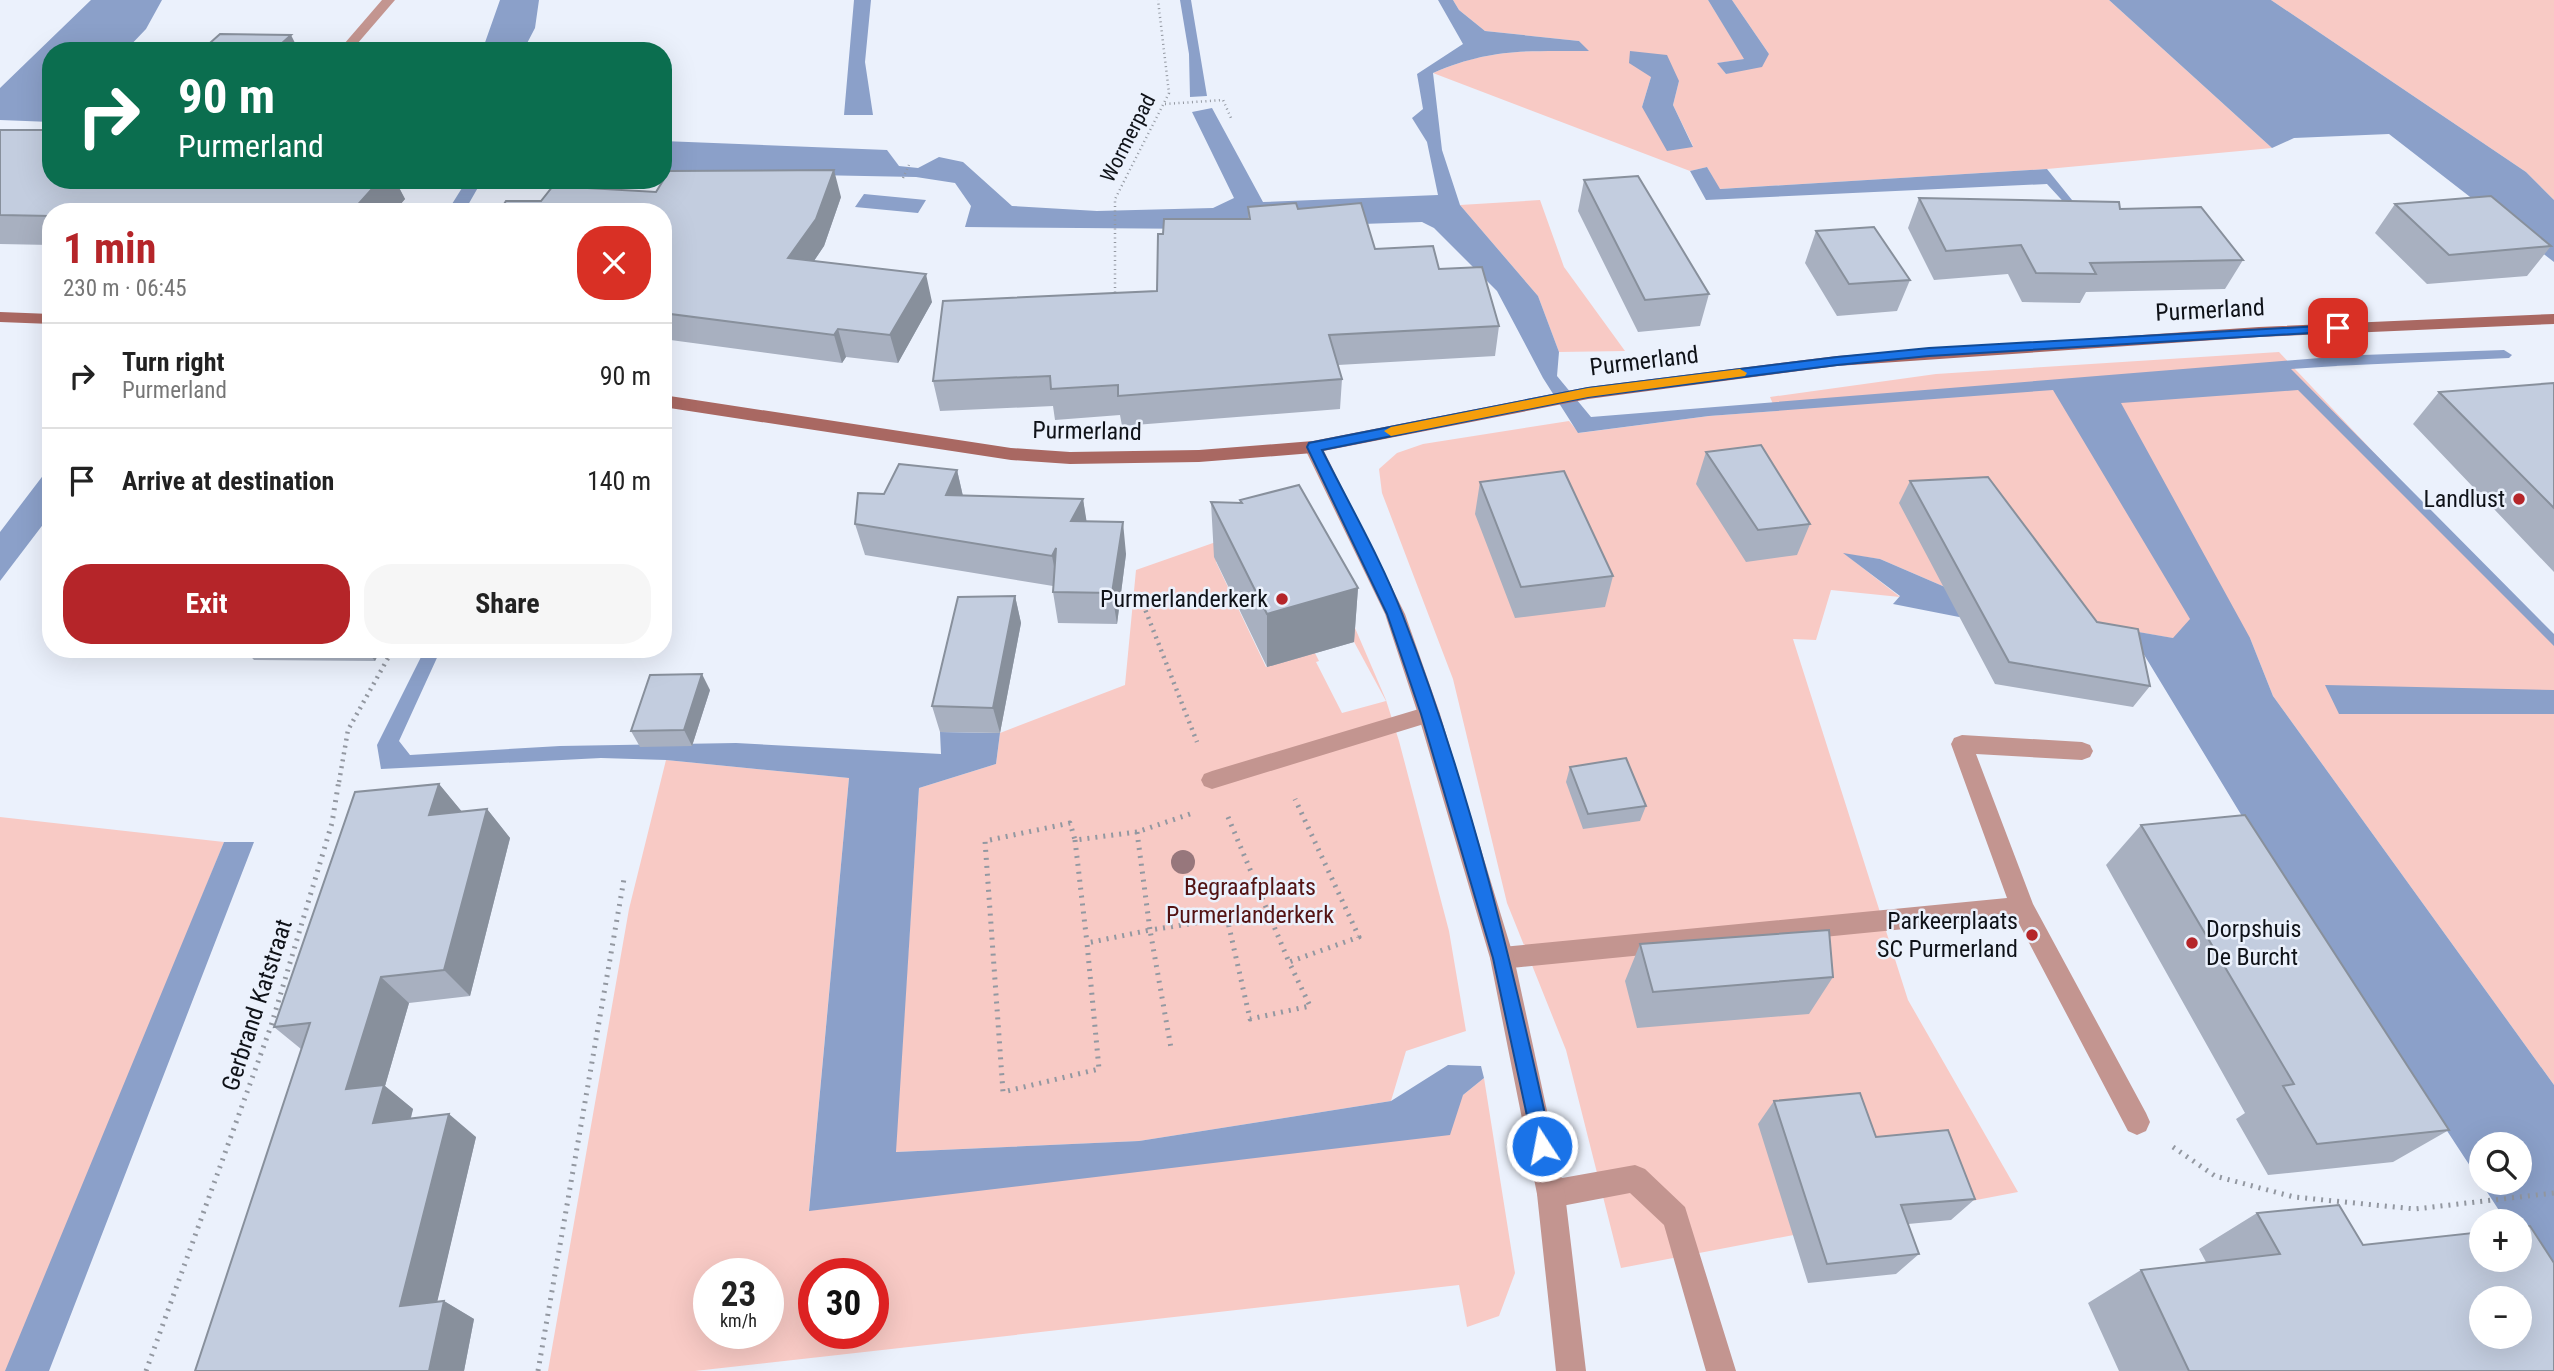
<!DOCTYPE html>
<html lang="en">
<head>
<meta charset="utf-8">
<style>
  :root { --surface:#fff; --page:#f6f6f6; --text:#222; --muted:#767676; --line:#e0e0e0; --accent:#b52529 }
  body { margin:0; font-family:"Roboto Condensed",sans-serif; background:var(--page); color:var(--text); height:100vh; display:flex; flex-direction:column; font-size:26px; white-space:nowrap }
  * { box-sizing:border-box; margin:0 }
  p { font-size:23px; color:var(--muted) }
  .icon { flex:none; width:38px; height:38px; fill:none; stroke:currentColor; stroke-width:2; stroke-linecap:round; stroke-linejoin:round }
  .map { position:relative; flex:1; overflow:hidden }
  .side { position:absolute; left:42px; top:203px; width:630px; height:455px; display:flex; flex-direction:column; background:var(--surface); border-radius:28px; box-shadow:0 7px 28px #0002 }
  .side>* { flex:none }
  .hud { position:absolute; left:42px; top:42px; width:630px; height:147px; border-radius:28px; box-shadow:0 7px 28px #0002; background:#0b6e4f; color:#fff; overflow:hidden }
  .fabs { position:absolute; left:2469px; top:1132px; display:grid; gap:14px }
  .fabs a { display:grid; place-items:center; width:63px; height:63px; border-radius:50%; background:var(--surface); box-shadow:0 7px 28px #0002; font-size:35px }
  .speed { position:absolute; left:693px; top:1258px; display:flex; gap:14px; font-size:35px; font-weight:700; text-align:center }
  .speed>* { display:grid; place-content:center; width:91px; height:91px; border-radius:50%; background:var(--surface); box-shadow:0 7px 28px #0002; line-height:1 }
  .speed small { font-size:18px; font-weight:400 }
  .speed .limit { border:10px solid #d22; background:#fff; color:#111 }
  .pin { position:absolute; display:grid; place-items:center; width:60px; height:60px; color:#fff; margin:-30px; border-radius:14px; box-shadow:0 4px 10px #0006 }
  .me { position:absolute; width:77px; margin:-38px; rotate:349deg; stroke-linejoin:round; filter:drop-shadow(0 0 5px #0008) }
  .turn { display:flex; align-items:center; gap:24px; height:147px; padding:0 21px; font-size:32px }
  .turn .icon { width:91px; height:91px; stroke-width:2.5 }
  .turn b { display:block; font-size:49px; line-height:60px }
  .round { display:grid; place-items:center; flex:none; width:74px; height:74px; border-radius:28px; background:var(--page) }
  .headline { display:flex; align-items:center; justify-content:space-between; height:119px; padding:0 21px }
  h1 { font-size:42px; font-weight:700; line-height:52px; color:var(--accent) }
  .action { display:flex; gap:14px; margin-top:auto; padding:14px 21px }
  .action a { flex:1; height:80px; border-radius:28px; background:var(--accent); color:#fff; font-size:28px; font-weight:700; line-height:80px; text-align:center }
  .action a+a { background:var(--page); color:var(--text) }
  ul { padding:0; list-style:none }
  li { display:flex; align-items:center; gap:21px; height:105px; padding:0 21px; border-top:2px solid var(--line) }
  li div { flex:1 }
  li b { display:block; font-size:26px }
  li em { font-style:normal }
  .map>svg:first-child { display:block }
  .green { fill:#f8cac5; fill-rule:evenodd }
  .water { fill:#8ba0c9; fill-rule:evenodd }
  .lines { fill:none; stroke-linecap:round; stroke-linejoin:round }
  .stream { fill:#8ba0c9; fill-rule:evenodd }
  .path-far2 { stroke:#9398a1; stroke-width:2.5; stroke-dasharray:1 3.5; stroke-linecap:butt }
  .path-far1 { stroke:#9398a1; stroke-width:4.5; stroke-dasharray:2 5; stroke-linecap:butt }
  .path { stroke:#9398a1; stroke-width:5; stroke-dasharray:2 6; stroke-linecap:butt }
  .lane { fill:#c39590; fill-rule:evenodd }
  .street { fill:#c39590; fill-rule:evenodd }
  .secondary { fill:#a96862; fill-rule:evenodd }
  .tree { fill:#97777c }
  .wall { fill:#a8b0c0 }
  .shaded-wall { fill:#88909c }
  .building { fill:#c3cddf; stroke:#88909c; stroke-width:2; fill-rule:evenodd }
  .route { fill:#1a73e8; stroke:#114b97; stroke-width:2 }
  .slow { fill:#f59e0b }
  .poi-dot { fill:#b52529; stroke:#ebf1fc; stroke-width:2.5 }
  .labels { text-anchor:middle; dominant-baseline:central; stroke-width:5; stroke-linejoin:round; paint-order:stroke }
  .far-street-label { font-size:21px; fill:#0f1218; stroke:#ebf1fc }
  .street-label { font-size:24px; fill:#0f1218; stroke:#ebf1fc }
  .poi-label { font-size:24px; fill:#0f1218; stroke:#ebf1fc; text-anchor:end }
  .park-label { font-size:24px; fill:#531313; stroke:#ebf1fc }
</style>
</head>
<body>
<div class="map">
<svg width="2554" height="1371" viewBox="0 0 2554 1371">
  <rect width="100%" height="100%" fill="#ebf1fc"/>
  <path class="green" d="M 1453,0 L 1708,0 L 1745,59 L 1718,63 L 1726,74 L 1769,54 L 1732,0 L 2109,0 L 2272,148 L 2047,169 L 1719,189 L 1707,167 L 1690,171 L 1433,73 C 1490,48 1528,51 1588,51 L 1579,41 L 1485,31 L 1459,10 ZM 1651,77 L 1679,81 L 1673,105 L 1693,146 L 1642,107 Z
    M 2271,0 L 2554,0 L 2554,200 L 2526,172 Z
    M 1540,200 L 1564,267 L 1625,351 L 1559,352 L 1538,296 L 1460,205 Z
    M 2279,352 L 2554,643 L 2554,1085 L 2273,696 L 2250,638 L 2172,638 L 1989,606 L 1880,559 L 1845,554 L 1900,597 L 1831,590 L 1816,640 L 1793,639 L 1908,1000 L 2018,1192 L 1621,1268 L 1566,1050 L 1507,903 L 1453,679 L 1382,493 L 1379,469 L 1397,453 L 1423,444 L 1569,421 L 1579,433 L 1709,416 L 1776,411 L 1770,397 L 1936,374 Z
    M 1315,535 L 1386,700 L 1399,741 L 1449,931 L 1466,1031 L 1406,1051 L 1391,1101 L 1139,1141 L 895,1152 L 919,788 L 996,764 L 1000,733 L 1125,685 L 1136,570 L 1233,536 L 1216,562 L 1266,667 L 1315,653 L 1319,661 L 1316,662 L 1342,713 L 1386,701 L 1299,540 Z
    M 666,760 L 849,778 L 809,1210 L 1463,1095 L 1484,1078 L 1515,1273 L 1499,1316 L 1467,1327 L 1459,1285 L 695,1371 L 548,1371 L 629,909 ZM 709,1274 L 768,1274 L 768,1334 L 709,1334 ZM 814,1274 L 873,1274 L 873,1334 L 814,1334 Z
    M 0,817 L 224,842 L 192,921 L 47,1371 L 0,1371 Z"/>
  <path class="water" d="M 91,0 L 162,0 L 146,29 L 125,51 L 51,51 L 51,122 L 0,120 L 0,88 Z
    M 500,0 L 539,0 L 535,28 L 523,51 L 482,51 Z
    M 854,0 L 871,0 L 865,62 L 873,115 L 844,115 Z
    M 1180,0 L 1191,0 L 1207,96 L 1190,97 L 1189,54 Z
    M 1438,0 L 1453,0 L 1459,10 L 1485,31 L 1579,41 L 1589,51 C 1529,51 1490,48 1433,73 L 1442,150 L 1460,205 L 1538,296 L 1559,352 L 1557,376 L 1591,417 L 2332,357 L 2337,366 L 2291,369 L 2554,634 L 2554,646 L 2298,390 L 2121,403 L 2250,638 L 2273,696 L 2554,1085 L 2554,1295 L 2520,1243 L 2520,1222 L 2506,1221 L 2251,831 L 2143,653 L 1893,604 L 1900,596 L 1843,553 L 1880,559 L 1989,606 L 2173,638 L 2190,619 L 2053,390 L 1709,416 L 1578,433 L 1543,378 L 1497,291 L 1434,228 L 1422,222 L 1207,229 L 965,227 L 971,206 L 955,183 L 916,177 L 663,172 L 663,141 L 887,150 L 899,166 L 918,168 L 939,157 L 963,162 L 1012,206 L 1097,211 L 1213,208 L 1234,198 L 1192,112 L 1212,108 L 1263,202 L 1438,195 L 1427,142 L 1412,118 L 1423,109 L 1417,74 L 1463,44 ZM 2482,1144 L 2520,1144 L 2520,1183 L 2482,1183 Z
    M 1708,0 L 1732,0 L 1769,54 L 1762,67 L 1726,74 L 1717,63 L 1744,59 Z
    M 2109,0 L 2271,0 L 2526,172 L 2554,200 L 2554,262 L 2389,134 L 2294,138 L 2272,148 Z
    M 1630,51 L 1667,55 L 1679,81 L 1673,105 L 1693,147 L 1667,151 L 1642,107 L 1651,77 L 1629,63 Z
    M 1707,167 L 1720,189 L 2047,169 L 2093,226 L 2095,236 L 2047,184 L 1706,200 L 1690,171 Z
    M 467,180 L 487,180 L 480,184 L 464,212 L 447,212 Z
    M 864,194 L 926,200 L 918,213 L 855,207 Z
    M 51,465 L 51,514 L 0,581 L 0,532 Z
    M 425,649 L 441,649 L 399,741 L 410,755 L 560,746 L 736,743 L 941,754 L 940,732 L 1000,733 L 996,764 L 919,788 L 896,1152 L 1139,1141 L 1391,1101 L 1448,1065 L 1481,1066 L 1484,1078 L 1463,1095 L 1450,1135 L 809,1211 L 849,778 L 666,760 L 601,758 L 381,769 L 377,745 Z
    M 2325,685 L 2554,690 L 2554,714 L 2339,714 Z
    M 224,842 L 254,842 L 49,1371 L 5,1371 Z"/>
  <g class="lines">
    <path class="stream" d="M 2504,350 L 2512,355 L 2509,358 L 2334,366 L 2326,361 L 2334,356 Z"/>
    <path class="path-far2" d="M 1165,104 L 1223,100 L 1231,118
      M 903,178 L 909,165
      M 1115,297 L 1115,199 L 1169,93 L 1158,0"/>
    <path class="path-far1" d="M 1143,604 L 1197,742
      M 339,782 L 348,730 L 393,649"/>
    <path class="path" d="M 1190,814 L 1137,832 L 1150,930 L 1227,918 L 1250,1019 L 1310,1006 L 1289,962 L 1359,937 L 1295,799
      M 1228,817 L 1289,962
      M 1137,832 L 1075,840 L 1070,823 L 985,841 L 1003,1092 L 1099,1069 L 1087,943 L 1150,930 L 1171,1048
      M 1075,840 L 1087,943
      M 2173,1147 L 2215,1176 L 2294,1197 L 2415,1209 L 2554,1193
      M 146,1371 L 271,1026 L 332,823 L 339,780
      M 538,1371 L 624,879"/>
    <path class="lane" d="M 382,0 L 395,0 L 351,51 L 338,51 Z
      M 1429,706 L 1437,708 L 1440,714 L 1437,720 L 1212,789 L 1204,786 L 1201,780 L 1204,774 L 1212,771 Z
      M 1962,735 L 2082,742 L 2090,745 L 2093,751 L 2090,757 L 2082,760 L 1976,754 L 2033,904 L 2146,1113 L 2150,1122 L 2146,1131 L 2137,1135 L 2128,1131 L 2016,918 L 1502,969 L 1493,966 L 1490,958 L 1493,950 L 1502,947 L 2007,898 L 1951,744 L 1954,738 Z
      M 1635,1165 L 1645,1169 L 1685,1207 L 1736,1371 L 1706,1371 L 1664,1225 L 1630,1193 L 1551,1208 L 1541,1204 L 1537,1194 L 1541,1184 L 1551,1180 Z"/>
    <path class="street" d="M 1313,441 L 1322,447 L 1405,614 L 1440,714 L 1514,958 L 1565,1194 L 1586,1371 L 1556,1371 L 1537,1194 L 1490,958 L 1418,714 L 1385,614 L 1304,447 Z"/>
    <path class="secondary" d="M 0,312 L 51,314 L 51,324 L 0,322 Z
      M 2554,314 L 2554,324 L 2259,337 L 1837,366 L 1588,399 L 1313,453 L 1199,462 L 1070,464 L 1011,460 L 663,407 L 663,395 L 1011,448 L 1070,452 L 1199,450 L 1313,441 L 1588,387 L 1837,356 L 2259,327 Z"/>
  </g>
  <circle class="tree" cx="1183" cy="862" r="12"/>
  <path class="wall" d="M 0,130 L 51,180 L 395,180 L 405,199 L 394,212 L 51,212 L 51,245 L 0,244 Z
    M 1584,180 L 1709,294 L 1700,326 L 1638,332 L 1578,211 Z
    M 656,192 L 841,197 L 824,246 L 814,261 L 932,302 L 898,363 L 846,357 L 842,363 L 663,339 L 663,212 Z
    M 1919,198 L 2120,209 L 2243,260 L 2225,289 L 2086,292 L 2080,303 L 2022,302 L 2008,274 L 1934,280 L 1908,228 Z
    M 2395,204 L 2551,246 L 2527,276 L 2427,284 L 2375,233 Z
    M 1248,207 L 1298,209 L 1375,249 L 1439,269 L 1499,326 L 1495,356 L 1338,365 L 1342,379 L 1340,409 L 1122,426 L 1120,415 L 1055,420 L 1053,406 L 940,411 L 933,381 L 1157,291 L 1163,234 L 1248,219 Z
    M 1816,231 L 1910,280 L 1897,311 L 1837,316 L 1805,263 Z
    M 2554,383 L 2554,572 L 2413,424 L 2439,392 Z
    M 1706,452 L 1810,524 L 1797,555 L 1746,562 L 1696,484 Z
    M 957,470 L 963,496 L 1083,499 L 1086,521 L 1126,554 L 1117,624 L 1058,623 L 1053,592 L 1053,586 L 865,555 L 855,524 L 884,494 Z
    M 1910,481 L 2097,622 L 2150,686 L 2133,707 L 1995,684 L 1899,503 Z
    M 1480,482 L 1613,576 L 1605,607 L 1515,618 L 1475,514 Z
    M 1240,500 L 1358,588 L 1354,642 L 1267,667 L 1214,557 L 1211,502 L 1240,503 Z
    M 1015,596 L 1021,623 L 1000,733 L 940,732 L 932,706 Z
    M 244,649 L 381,649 L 375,661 L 254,660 Z
    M 710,690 L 692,746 L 640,747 L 631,731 Z
    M 1570,767 L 1646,806 L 1640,821 L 1583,829 L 1566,782 Z
    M 439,784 L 462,812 L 487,809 L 510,838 L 470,996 L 409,1003 L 385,1086 L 413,1109 L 411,1118 L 476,1137 L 437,1301 L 444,1301 L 474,1319 L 464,1371 L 301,1049 L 274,1027 Z
    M 2141,825 L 2449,1130 L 2393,1162 L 2268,1175 L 2236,1119 L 2245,1113 L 2106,865 Z
    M 1640,944 L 1833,977 L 1809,1014 L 1637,1028 L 1625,981 Z
    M 1774,1101 L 1876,1137 L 1975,1199 L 1951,1220 L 1908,1224 L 1919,1254 L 1896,1274 L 1808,1283 L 1758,1124 Z
    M 2257,1213 L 2363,1245 L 2554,1371 L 2119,1371 L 2088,1303 L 2141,1270 L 2206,1262 L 2199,1249 Z"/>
  <path class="shaded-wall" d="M 291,35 L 299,51 L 283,51 L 280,45 Z
    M 834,170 L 841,197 L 824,246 L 797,286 L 788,258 Z
    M 175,180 L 218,180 L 196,208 L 172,185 Z
    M 380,180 L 395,180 L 405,199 L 394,212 L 355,212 L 354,209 Z
    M 926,274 L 932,302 L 898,363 L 890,335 Z
    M 838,329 L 846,357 L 842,363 L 834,335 Z
    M 957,470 L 964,501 L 946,495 Z
    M 1083,499 L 1088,530 L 1071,521 Z
    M 1123,522 L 1126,554 L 1117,624 L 1112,593 Z
    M 1056,548 L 1058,587 L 1052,556 Z
    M 1358,588 L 1354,642 L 1267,667 L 1267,614 Z
    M 1015,596 L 1021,623 L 1000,733 L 993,708 Z
    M 365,649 L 381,649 L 375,661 Z
    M 702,674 L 710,690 L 692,746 L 684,730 Z
    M 439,784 L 463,813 L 429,815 Z
    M 487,809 L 510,838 L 470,996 L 444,970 Z
    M 381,977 L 409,1003 L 385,1086 L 413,1109 L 403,1146 L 373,1123 L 346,1089 Z
    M 449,1114 L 476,1137 L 432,1324 L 400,1306 Z
    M 444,1301 L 474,1319 L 464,1371 L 429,1371 Z"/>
  <path class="building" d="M 220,34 L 291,35 L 280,45 L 284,51 L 201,51 Z
    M 0,130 L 51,130 L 51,180 L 175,180 L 172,185 L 191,185 L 194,180 L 380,180 L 354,209 L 130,207 L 125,212 L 51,212 L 51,216 L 0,215 Z
    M 834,170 L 816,219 L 788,258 L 926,274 L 890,335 L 838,329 L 834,335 L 663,313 L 663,212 L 499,212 L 506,201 L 541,201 L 553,186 L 656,192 L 669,171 Z
    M 1638,176 L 1709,294 L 1645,300 L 1584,180 Z
    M 2491,196 L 2551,246 L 2449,255 L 2395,204 Z
    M 1919,198 L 2119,202 L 2120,209 L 2201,207 L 2243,260 L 2090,263 L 2096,274 L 2036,273 L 2021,245 L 1946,251 Z
    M 1296,203 L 1298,209 L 1361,203 L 1375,249 L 1433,246 L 1439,269 L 1482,267 L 1499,326 L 1329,335 L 1342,379 L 1118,396 L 1118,385 L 1051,389 L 1050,376 L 933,381 L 943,301 L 1157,291 L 1158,234 L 1163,234 L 1164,219 L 1250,219 L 1248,207 Z
    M 1874,227 L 1910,280 L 1849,284 L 1816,231 Z
    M 2554,383 L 2554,508 L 2439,392 Z
    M 1761,445 L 1810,524 L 1758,530 L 1706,452 Z
    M 899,464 L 957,470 L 946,495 L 1083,499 L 1071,521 L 1123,522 L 1112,593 L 1053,592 L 1056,548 L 1052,556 L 855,524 L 858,493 L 884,494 Z
    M 1564,471 L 1613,576 L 1521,587 L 1480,482 Z
    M 1988,477 L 2097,622 L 2138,629 L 2150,686 L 2009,662 L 1910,481 Z
    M 1299,485 L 1358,588 L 1267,614 L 1211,502 L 1242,503 L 1240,500 Z
    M 1015,596 L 993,708 L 932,706 L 958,597 Z
    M 702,674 L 684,730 L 631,731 L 650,675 Z
    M 1626,758 L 1646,806 L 1588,814 L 1570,767 Z
    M 439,784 L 429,815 L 487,809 L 444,970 L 381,977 L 346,1089 L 384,1085 L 373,1123 L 449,1114 L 400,1306 L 444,1301 L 429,1371 L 195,1371 L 310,1023 L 274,1027 L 355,792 Z
    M 2245,815 L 2449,1130 L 2317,1144 L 2283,1086 L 2294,1084 L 2141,825 Z
    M 1829,930 L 1833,977 L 1653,992 L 1640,944 Z
    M 1860,1093 L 1876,1137 L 1948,1130 L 1975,1199 L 1901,1205 L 1919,1254 L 1827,1264 L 1774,1101 Z
    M 2339,1205 L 2363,1245 L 2482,1232 L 2482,1260 L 2520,1260 L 2520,1227 L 2530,1226 L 2554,1263 L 2554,1371 L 2189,1371 L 2141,1270 L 2280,1254 L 2257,1213 ZM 2482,1298 L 2520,1298 L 2520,1337 L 2482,1337 Z"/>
  <path class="route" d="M 2338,325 L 2342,326 L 2342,331 L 1929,356 L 1837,365 L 1588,397 L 1322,450 C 1349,504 1381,559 1403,616 C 1470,787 1513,967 1552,1146 L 1549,1153 L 1542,1156 L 1535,1153 L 1493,958 L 1421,714 L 1387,614 L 1307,447 L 1309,443 L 1588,388 L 1837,357 L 1929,348 Z"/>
  <path class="slow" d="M 1740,369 L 1747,373 L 1745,376 L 1588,397 L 1391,436 L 1384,431 L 1391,427 L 1588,388 Z"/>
  <g class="poi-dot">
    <circle cx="2519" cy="499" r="7"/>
    <circle cx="1282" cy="599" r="7"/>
    <circle cx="2032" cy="935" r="7"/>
    <circle cx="2192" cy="943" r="7"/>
  </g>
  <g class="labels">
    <g class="far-street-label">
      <text transform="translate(1128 138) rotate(-63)">Wormerpad</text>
    </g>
    <g class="street-label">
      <text transform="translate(2210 310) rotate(-3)">Purmerland</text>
      <text transform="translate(1644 361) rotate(-7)">Purmerland</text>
      <text transform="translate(1087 431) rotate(1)">Purmerland</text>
      <text transform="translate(257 1005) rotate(-72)">Gerbrand Katstraat</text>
    </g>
    <g class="poi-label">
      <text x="2505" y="499">Landlust</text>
      <text x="1268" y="599">Purmerlanderkerk</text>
      <text x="2018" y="921">Parkeerplaats<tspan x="2018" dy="28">SC Purmerland</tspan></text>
      <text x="2206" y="929" text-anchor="start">Dorpshuis<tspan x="2206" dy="28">De Burcht</tspan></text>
    </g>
    <g class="park-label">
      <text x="1250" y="887">Begraafplaats<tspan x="1250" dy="28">Purmerlanderkerk</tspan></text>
    </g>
  </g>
</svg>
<div class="fabs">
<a><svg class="icon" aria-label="search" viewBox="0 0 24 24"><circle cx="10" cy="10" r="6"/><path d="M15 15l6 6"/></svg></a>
<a>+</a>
<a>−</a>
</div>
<div class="speed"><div>23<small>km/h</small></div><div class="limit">30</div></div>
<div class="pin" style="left:2338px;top:328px;background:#d93025"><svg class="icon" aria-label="arrive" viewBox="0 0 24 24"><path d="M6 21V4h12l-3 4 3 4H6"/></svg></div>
<svg class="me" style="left:1542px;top:1146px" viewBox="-20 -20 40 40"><circle r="17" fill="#1a73e8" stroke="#fff" stroke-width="3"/><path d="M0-11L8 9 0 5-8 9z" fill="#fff"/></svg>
<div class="hud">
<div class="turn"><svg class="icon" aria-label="right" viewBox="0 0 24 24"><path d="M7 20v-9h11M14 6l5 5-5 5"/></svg><div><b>90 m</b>Purmerland</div></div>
</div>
<section class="side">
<div class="headline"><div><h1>1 min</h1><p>230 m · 06:45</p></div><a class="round" style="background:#d93025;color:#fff"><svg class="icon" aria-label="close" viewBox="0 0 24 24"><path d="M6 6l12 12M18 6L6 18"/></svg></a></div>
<ul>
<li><svg class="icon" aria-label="right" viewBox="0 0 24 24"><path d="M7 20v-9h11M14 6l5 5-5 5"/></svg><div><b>Turn right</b><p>Purmerland</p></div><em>90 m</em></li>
<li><svg class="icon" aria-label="arrive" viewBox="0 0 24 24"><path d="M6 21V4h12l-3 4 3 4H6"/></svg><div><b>Arrive at destination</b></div><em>140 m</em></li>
</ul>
<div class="action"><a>Exit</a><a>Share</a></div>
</section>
</div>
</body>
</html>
